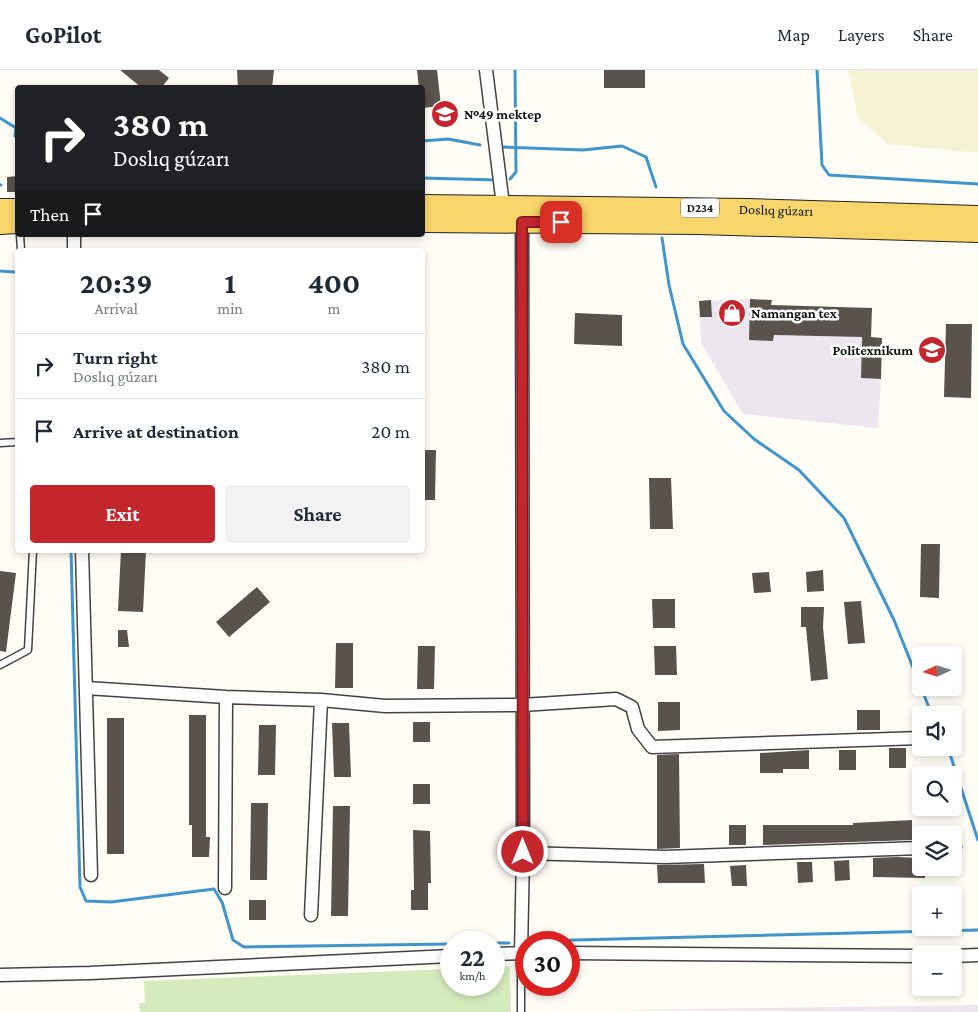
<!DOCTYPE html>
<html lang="en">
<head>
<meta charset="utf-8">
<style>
  :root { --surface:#fff; --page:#f2f2f3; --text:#1f2937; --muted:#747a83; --line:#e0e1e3; --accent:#c4262e }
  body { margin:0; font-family:"Crimson Pro",serif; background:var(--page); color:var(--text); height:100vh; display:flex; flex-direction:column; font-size:19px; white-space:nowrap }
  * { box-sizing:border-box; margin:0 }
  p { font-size:16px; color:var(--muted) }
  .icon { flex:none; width:28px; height:28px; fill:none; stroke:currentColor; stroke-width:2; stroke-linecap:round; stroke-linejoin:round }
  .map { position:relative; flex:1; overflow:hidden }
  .side { position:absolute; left:15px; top:178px; width:410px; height:305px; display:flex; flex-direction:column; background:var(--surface); border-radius:5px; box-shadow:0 2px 8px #0003 }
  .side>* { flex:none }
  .hud { position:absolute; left:15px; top:15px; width:410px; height:152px; border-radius:5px; box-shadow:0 2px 8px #0003; background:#202124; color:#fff; overflow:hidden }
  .needle { width:32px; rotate:266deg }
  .tools { position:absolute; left:912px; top:576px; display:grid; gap:10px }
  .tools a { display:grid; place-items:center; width:50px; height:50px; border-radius:5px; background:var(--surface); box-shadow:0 2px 8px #0003; font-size:25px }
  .speed { position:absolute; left:440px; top:861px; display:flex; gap:10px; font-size:25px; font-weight:700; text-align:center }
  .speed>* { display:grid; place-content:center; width:65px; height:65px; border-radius:50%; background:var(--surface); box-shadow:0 2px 8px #0003; line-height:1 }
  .speed small { font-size:12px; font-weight:400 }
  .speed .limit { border:8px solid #d22; background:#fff; color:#111 }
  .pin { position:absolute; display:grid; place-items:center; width:42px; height:42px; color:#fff; margin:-21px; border-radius:10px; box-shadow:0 2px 8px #0006 }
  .me { position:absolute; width:55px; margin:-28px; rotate:0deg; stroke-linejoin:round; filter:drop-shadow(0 0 4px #0008) }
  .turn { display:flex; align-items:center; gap:18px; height:105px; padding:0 15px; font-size:22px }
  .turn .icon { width:65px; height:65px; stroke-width:2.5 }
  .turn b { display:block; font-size:35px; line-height:42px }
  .then { display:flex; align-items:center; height:48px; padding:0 15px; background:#0003; gap:10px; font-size:19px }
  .eta { display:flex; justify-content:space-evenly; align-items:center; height:85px; text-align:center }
  .eta b { font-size:30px; font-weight:700; line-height:35px }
  .primary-button { display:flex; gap:10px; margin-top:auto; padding:10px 15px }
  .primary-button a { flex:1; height:58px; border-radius:5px; background:var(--accent); color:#fff; font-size:20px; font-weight:700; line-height:58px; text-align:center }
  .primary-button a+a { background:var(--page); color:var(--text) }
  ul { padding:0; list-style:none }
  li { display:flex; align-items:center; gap:15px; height:65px; padding:0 15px; border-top:1px solid var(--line) }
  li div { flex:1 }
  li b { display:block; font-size:19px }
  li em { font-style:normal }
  header { display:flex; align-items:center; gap:30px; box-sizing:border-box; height:70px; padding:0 25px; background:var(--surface); border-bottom:1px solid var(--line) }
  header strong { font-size:24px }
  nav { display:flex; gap:28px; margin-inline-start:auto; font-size:18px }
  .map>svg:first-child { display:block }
  .industrial { fill:#eee6ef }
  .farmland { fill:#f6f3d4 }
  .green { fill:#d5ebbd }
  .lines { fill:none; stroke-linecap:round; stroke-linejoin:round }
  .stream { stroke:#3f96cf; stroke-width:3 }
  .building { fill:#5a524d }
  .lane-casing { stroke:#444; stroke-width:9 }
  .street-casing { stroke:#444; stroke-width:15 }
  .primary-casing { stroke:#222; stroke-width:22 }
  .lane { stroke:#fff; stroke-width:6 }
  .street { stroke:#fff; stroke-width:12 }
  .primary { stroke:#f9d66b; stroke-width:20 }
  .route-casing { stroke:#7f191e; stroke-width:12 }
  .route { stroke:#c4262e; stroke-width:9 }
  .labels { text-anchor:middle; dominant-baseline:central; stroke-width:5; stroke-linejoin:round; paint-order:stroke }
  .shield { fill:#fff; stroke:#585858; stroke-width:1 }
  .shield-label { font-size:12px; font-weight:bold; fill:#111 }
  .poi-label { font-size:14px; font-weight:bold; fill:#111; stroke:#fff; text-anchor:start }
  .street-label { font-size:14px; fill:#111; stroke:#fff }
</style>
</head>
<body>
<header>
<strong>GoPilot</strong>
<nav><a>Map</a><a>Layers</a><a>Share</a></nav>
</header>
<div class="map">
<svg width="978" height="942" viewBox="0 0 978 942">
  <rect width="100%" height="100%" fill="#fffdf5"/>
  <path class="industrial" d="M 750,229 L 750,270 L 773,271 L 774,265 L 862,267 L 861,308 L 881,309 L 878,358 L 743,344 L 701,273 L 699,231 Z
    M 978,935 L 978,942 L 607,940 Z"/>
  <path class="farmland" d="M 848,0 L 978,0 L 978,83 L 887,74 L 858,48 Z"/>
  <path class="green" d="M 510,896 L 511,942 L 140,942 L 139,933 L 145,933 L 144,911 L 451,899 L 451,915 L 494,915 L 494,897 Z"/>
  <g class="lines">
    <path class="stream" d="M 817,0 L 822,95 L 829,105 L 978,114
      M 0,48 L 16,58 L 15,66 L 18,68
      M 422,71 L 448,69 L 480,75
      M 503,77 L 583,80 L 622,76 L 646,87 L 656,117
      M 422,108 L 497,110
      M 510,109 L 516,102 L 515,0
      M 0,115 L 1,115
      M 662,168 L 669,215 L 683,274 L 724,341 L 754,369 L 799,400 L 844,448 L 894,550 L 932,645
      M 0,201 L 14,202
      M 71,480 L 80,817 L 86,831 L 111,832 L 214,819 L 222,832 L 233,870 L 244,877 L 451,874
      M 948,678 L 978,770
      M 535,871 L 978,860
      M 494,873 L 509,873"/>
  </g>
  <path class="building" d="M 120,0 L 159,0 L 169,8 L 161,18 L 142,18 Z
    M 237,0 L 274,0 L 272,18 L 238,18 Z
    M 417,0 L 437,0 L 441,36 L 422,38 L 422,18 L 419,18 Z
    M 604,0 L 645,0 L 645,18 L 604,18 Z
    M 18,106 L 18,122 L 7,122 L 7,107 Z
    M 750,229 L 772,230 L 771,235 L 872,238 L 871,267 L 882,268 L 881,309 L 861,308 L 862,267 L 774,265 L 773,271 L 749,270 Z
    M 711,230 L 712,247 L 700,247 L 699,231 Z
    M 575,243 L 622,245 L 622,276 L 574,274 Z
    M 946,254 L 972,254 L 971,328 L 944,327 Z
    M 422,380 L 436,380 L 435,430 L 422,430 Z
    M 649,408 L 671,408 L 673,459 L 650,459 Z
    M 921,474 L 940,474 L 939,528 L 920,527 Z
    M 121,480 L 146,480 L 143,542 L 118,541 Z
    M 823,500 L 824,521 L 807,522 L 806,502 Z
    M 0,501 L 16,503 L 6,582 L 0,581 Z
    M 769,502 L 771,522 L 754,523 L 752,503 Z
    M 257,517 L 270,532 L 229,567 L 216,552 Z
    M 652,529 L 675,529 L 675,558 L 653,558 Z
    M 861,531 L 865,573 L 848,574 L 844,532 Z
    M 801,537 L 824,537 L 823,557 L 828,609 L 811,611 L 806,557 L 801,557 Z
    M 118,560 L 127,560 L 129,577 L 118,577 Z
    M 336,573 L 353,573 L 353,618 L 335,618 Z
    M 418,576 L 435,576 L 434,619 L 417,619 Z
    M 654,576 L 676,576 L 677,605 L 655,605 Z
    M 658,632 L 680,632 L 680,660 L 658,661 Z
    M 857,640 L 880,640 L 880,660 L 857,660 Z
    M 189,645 L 206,645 L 206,767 L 210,767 L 209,787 L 192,787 L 192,755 L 189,755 Z
    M 107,648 L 124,648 L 124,784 L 107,784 Z
    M 413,652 L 430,652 L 430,672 L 413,672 Z
    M 332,653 L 349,653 L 351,707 L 334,707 Z
    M 259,655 L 276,655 L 275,705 L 258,705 Z
    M 889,678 L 906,678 L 906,698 L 889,698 Z
    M 809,680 L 809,699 L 783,699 L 783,703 L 760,703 L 760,683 Z
    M 839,680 L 856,680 L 856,700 L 839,700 Z
    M 679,684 L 680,778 L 657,779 L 657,685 Z
    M 413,714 L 430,714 L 430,734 L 413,734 Z
    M 251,733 L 268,733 L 267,810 L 250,810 Z
    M 333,736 L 350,736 L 348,846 L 331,846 Z
    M 912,750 L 912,770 L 763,775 L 763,755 L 853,755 L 853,753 Z
    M 729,755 L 746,755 L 746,775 L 729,775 Z
    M 413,760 L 430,761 L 431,813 L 428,813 L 428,840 L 411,840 L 411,820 L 414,820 Z
    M 896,787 L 921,788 L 921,798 L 925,798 L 925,808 L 873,807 L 873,788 Z
    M 849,790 L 850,810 L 835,811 L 834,791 Z
    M 797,792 L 812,792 L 813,812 L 798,813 Z
    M 704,794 L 705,813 L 658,813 L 657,795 Z
    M 746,795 L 747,816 L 732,816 L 730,796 Z
    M 249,830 L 266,830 L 266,850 L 249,850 Z"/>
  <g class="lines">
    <g class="lane-casing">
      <path id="lane" d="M 20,165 L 21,180
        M 0,373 L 18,372
        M 0,595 L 28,580 L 33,480
        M 521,883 L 521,942"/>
    </g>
    <g class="street-casing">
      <path id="street" d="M 486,0 L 503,135
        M 74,165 L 74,180
        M 82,480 L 91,805
        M 86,618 L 226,627 L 321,630 L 385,636 L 522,635 L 616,629 L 632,637 L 638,659 L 652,677 L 921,668
        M 954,777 L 955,777
        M 523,783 L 665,787 L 921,778
        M 225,818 L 226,627
        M 311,845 L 321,630
        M 521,883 L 523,783 L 522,152
        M 569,883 L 921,886
        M 494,884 L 526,883
        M 954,886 L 978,885
        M 0,905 L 90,903 L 451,886"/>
    </g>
    <g class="primary-casing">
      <g id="primary">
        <path id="s1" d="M 422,135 L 748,139 L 978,146"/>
        <path d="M 0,139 L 18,139"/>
        <path d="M 422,152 L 698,154 L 978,162"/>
        <path d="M 0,154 L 18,153"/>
      </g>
    </g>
    <use href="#lane" class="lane"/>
    <use href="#street" class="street"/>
    <use href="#primary" class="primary"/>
  </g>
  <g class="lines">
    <g class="route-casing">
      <path id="route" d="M 523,782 L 522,152 L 561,152"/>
    </g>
    <use href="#route" class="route"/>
  </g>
  <defs>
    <g id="school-disc" transform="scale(1.4375)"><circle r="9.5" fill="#c4262e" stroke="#fff"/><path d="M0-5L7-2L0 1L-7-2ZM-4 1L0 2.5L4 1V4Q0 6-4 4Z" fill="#fff"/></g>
    <g id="shop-disc" transform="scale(1.4375)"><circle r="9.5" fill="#c4262e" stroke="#fff"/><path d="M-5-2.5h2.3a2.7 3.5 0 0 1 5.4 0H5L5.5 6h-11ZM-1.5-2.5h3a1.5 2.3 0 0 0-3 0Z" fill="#fff"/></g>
    <g id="university-disc" transform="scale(1.4375)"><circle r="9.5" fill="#c4262e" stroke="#fff"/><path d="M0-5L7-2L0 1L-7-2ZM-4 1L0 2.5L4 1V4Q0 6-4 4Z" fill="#fff"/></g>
  </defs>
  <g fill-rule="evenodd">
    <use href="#school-disc" x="445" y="44"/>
    <use href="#shop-disc" x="732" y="243"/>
    <use href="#university-disc" x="932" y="280"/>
  </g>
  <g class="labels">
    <rect class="shield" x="681" y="128.5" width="38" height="19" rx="4"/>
    <g class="shield-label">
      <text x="700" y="138">D234</text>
    </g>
    <g class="poi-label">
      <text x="464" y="44">№49 mektep</text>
      <text x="751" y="243">Namangan tex</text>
      <text x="913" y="280" text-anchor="end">Politexnikum</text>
    </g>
    <g class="street-label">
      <text stroke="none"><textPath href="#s1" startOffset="354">Doslıq gúzarı</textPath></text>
    </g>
  </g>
</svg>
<div class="tools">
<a><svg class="needle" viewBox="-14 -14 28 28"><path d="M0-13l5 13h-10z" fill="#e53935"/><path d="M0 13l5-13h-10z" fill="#747a83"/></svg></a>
<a><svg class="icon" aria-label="sound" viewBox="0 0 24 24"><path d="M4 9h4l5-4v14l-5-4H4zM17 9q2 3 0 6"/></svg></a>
<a><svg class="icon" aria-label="search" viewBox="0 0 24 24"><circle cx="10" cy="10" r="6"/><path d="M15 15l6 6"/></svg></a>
<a><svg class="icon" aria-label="layers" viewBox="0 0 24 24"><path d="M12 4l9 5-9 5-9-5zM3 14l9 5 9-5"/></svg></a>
<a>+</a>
<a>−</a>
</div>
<div class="speed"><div>22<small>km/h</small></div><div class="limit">30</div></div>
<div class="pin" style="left:561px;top:152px;background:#d93025"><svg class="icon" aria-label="arrive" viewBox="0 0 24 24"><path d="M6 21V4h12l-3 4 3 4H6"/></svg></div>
<svg class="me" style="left:523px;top:782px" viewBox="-20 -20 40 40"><circle r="17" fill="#c4262e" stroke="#fff" stroke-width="3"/><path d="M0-11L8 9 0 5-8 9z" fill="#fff"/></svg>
<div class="hud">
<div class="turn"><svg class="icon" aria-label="right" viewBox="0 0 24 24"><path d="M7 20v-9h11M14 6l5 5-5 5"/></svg><div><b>380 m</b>Doslıq gúzarı</div></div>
<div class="then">Then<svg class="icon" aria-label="arrive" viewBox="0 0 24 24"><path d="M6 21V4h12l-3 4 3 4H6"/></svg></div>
</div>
<section class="side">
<div class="eta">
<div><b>20:39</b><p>Arrival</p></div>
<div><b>1</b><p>min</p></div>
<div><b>400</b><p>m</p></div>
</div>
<ul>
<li><svg class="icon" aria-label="right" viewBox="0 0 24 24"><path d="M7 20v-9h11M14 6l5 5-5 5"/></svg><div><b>Turn right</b><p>Doslıq gúzarı</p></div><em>380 m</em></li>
<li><svg class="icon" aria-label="arrive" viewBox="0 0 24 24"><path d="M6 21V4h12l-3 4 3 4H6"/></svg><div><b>Arrive at destination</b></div><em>20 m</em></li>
</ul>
<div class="primary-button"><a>Exit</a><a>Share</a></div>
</section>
</div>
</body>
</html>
